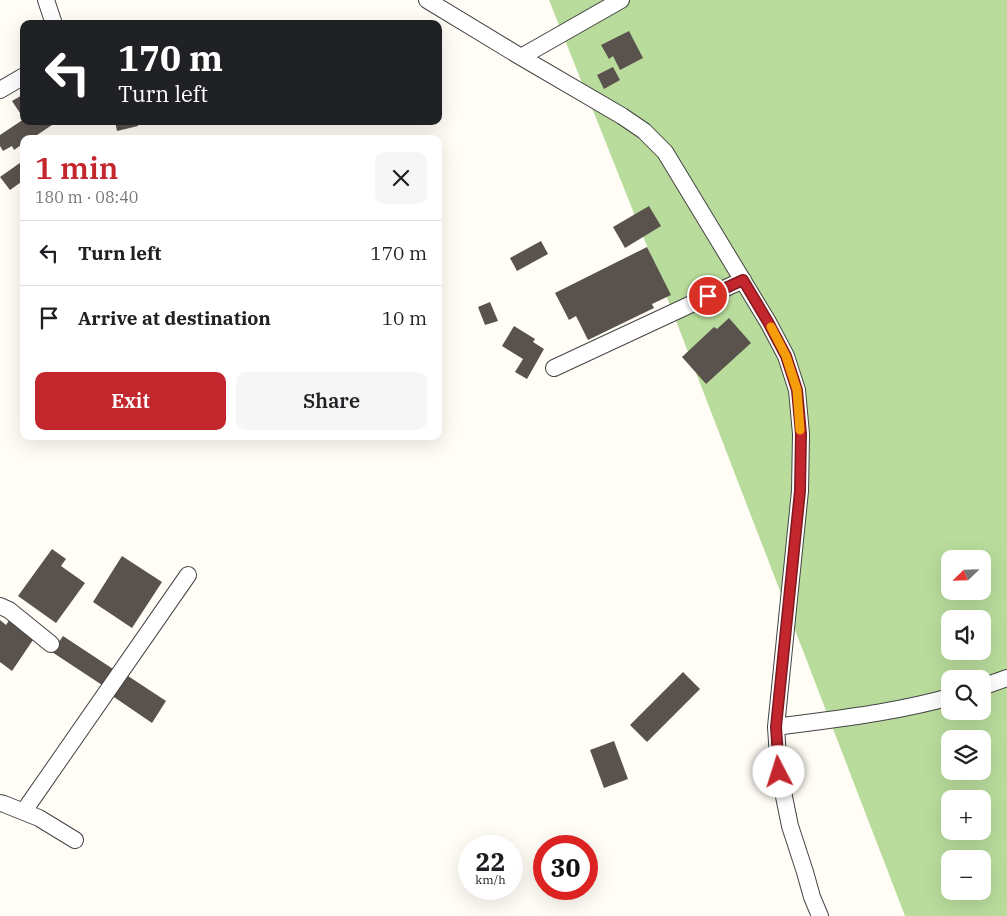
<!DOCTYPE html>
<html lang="en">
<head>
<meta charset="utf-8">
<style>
  :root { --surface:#fff; --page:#f6f6f6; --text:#202124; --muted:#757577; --line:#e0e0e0; --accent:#c4262e }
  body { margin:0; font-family:"IBM Plex Serif",serif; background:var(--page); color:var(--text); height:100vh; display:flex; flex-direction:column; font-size:19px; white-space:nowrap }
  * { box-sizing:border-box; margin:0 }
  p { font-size:16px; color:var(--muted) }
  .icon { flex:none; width:28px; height:28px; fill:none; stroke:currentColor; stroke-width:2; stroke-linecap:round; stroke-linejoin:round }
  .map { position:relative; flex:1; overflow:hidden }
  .drawer { position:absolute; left:20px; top:135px; width:422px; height:305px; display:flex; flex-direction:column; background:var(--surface); border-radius:10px; box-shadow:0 5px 20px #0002 }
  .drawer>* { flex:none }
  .banner { position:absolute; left:20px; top:20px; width:422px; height:105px; border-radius:10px; box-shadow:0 5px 20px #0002; background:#202124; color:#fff; overflow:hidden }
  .needle { width:32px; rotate:247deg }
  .fabs { position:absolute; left:941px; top:550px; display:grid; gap:10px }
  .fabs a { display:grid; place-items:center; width:50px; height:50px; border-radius:10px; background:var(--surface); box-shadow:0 5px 20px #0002; font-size:25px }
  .speed { position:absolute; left:458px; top:835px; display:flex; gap:10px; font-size:25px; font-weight:700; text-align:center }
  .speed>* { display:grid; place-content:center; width:65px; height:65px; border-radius:50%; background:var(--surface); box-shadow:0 5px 20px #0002; line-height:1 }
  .speed small { font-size:12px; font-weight:400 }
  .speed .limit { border:8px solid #d22; background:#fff; color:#111 }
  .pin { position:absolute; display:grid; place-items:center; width:42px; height:42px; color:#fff; margin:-21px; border:2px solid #fff; border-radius:50%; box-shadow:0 1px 5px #0007 }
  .me { position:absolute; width:55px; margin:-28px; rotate:355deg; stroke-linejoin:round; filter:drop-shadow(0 0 4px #0008) }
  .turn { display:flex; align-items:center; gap:18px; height:105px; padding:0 15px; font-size:22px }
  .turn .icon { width:65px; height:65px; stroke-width:2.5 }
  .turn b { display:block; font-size:35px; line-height:42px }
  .round { display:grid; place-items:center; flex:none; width:52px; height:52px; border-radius:10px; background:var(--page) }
  .overview { display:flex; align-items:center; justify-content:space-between; height:85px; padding:0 15px }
  h1 { font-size:30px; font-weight:600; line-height:38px; color:var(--accent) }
  .action { display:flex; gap:10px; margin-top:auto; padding:10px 15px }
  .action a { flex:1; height:58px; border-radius:10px; background:var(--accent); color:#fff; font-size:20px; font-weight:600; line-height:58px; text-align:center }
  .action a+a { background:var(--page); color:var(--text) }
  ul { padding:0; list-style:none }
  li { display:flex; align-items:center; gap:15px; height:65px; padding:0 15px; border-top:1px solid var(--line) }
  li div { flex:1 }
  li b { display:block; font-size:19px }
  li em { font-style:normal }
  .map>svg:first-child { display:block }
  .forest { fill:#b9dc9c; fill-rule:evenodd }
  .building { fill:#5a524d }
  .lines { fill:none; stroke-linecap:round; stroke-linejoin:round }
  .minor-casing { stroke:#444; stroke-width:18 }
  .minor { stroke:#fff; stroke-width:16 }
  .route-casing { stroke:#7f191e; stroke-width:12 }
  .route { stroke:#c4262e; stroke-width:9 }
  .slow { stroke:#f59e0b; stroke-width:9 }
</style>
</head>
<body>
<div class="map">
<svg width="1007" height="916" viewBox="0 0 1007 916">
  <rect width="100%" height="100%" fill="#fffdf5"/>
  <path class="forest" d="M 549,0 L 1007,0 L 1007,916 L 905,916 L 653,261 ZM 950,559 L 982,559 L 982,591 L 950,591 ZM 950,619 L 982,619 L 982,651 L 950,651 ZM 950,679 L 982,679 L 982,711 L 950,711 ZM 950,739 L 982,739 L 982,771 L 950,771 ZM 950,799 L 982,799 L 982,831 L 950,831 ZM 950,859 L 982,859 L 982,891 L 950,891 Z"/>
  <path class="building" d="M 629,31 L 643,58 L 620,70 L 613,56 L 609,59 L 601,45 Z
    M 613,67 L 620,80 L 604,89 L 597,75 Z
    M 24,94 L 24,119 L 12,101 Z
    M 24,119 L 24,121 L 58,121 L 31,139 L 24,139 L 24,143 L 14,150 L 12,146 L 3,151 L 0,146 L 0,135 Z
    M 115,121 L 137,121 L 138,126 L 117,131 Z
    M 24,160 L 24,180 L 10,190 L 0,177 Z
    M 649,206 L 661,226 L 625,248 L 613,227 Z
    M 541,241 L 548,254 L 517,271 L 510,258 Z
    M 647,247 L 671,295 L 652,304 L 654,308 L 588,340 L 576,316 L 569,320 L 555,293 Z
    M 490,302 L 498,321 L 485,325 L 478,307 Z
    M 729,318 L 751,343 L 706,384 L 682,357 L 714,327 L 717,329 Z
    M 514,326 L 535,339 L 533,342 L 544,349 L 527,379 L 515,372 L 523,359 L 502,346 Z
    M 52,549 L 66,559 L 61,566 L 85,583 L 56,623 L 18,596 Z
    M 122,556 L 162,582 L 132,628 L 93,602 Z
    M 10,619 L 35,637 L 12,671 L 0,662 L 0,620 L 6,625 Z
    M 63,636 L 113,669 L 102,685 L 52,652 Z
    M 683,672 L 700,689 L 647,742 L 630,725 Z
    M 125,674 L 166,701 L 152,723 L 111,695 Z
    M 614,741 L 628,779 L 604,788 L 590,750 Z"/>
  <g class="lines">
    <g class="minor-casing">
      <path id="minor" d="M 46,0 L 54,24
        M 427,0 L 521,57 L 622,116 L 644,131 L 665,152 L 768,322 L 786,356 L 797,390 L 801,434 L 800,491 L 776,727 L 779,772 L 790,826 L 805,872 L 812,897 L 820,916
        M 521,57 L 621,0
        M 0,90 L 24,76
        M 554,368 L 743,280
        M 0,606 L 9,610 L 51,644
        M 982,687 L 1007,678
        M 776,727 C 834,719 893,713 950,697
        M 0,803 L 4,804 L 39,818 L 75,840
        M 24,811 L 188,575"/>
    </g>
    <use href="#minor" class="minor"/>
  </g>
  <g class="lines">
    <g class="route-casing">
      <path id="route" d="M 708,296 L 743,280 L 768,322 L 786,356 L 797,390 L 801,434 L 800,491 L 776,727 L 779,772"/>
    </g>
    <use href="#route" class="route"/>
    <path class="slow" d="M 771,327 L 786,356 L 797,390 L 800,430"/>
  </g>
</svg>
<div class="fabs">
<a><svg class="needle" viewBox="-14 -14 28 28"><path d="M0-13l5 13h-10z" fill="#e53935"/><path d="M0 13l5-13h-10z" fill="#757577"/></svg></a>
<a><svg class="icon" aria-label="sound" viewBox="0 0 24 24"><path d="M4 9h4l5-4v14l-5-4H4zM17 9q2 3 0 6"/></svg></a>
<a><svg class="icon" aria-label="search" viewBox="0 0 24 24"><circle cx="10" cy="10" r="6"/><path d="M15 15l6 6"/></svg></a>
<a><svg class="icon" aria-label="layers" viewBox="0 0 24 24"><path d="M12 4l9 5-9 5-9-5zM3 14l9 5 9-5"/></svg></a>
<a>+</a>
<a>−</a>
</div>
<div class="speed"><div>22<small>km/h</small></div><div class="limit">30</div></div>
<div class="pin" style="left:708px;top:296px;background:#d93025"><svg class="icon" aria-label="arrive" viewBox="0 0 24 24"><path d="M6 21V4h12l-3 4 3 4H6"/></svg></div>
<svg class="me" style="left:779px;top:772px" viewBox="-20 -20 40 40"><circle r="19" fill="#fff"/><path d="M0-13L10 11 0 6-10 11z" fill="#c4262e"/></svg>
<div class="banner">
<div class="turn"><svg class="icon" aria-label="left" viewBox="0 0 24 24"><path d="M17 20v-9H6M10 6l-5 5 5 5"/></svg><div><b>170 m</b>Turn left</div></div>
</div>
<section class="drawer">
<div class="overview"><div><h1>1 min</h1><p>180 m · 08:40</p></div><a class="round"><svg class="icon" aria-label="close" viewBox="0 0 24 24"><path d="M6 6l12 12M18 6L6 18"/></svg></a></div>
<ul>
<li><svg class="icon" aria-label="left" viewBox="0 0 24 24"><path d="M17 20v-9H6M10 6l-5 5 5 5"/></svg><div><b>Turn left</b></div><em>170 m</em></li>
<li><svg class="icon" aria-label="arrive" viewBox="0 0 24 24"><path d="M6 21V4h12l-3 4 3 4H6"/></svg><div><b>Arrive at destination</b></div><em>10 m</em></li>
</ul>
<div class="action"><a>Exit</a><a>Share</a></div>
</section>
</div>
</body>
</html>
